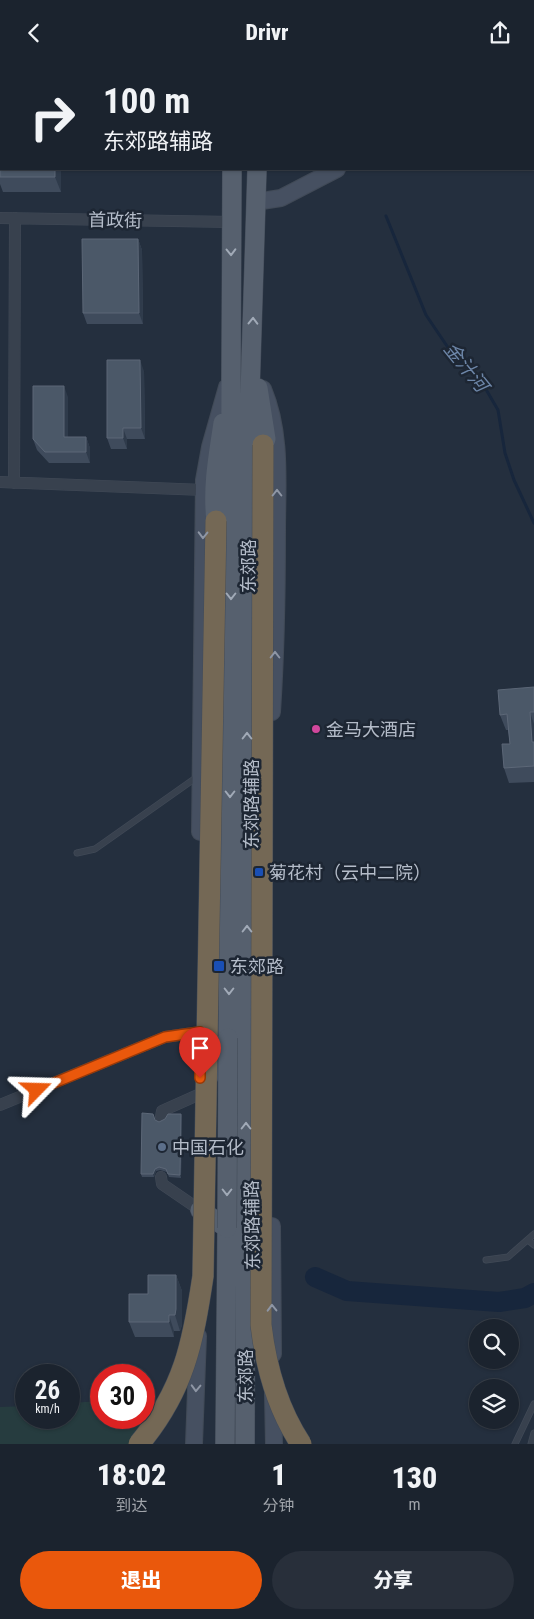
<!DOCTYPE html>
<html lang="zh">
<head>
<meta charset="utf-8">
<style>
  :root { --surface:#1b232e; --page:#282f3a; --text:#f1f3f6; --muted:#a0a4aa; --line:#39404a; --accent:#ea580c }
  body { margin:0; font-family:"Roboto Condensed","Noto Sans SC",sans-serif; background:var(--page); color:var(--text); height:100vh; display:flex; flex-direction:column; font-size:19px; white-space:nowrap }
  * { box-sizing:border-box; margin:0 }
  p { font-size:16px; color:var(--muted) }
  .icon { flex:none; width:28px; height:28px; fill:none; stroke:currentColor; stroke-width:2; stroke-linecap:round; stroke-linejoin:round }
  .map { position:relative; height:1379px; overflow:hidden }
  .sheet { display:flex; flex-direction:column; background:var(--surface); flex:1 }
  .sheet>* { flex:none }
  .guide { position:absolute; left:0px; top:0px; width:535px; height:105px; box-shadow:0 1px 4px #0004,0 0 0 1px var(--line); background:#1b232e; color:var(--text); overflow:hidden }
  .tools { position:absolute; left:469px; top:1254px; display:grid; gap:10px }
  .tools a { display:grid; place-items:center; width:50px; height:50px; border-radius:50%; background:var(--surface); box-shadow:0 1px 4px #0004,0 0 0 1px var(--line); font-size:25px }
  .speed { position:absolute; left:15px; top:1299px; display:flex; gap:10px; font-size:25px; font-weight:700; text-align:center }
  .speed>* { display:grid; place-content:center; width:65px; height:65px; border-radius:50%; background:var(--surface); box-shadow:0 1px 4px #0004,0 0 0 1px var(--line); line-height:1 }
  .speed small { font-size:12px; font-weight:400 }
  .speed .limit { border:8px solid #d22; background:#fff; color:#111 }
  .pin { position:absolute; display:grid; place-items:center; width:42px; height:42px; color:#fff; margin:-51px -21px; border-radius:50% 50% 50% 0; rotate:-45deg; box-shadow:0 0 5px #0007 }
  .pin .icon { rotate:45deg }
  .me { position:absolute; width:55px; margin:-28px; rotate:68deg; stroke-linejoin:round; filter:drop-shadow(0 0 4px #0008) }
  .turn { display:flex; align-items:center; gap:18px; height:105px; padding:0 20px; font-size:22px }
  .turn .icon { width:65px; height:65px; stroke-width:2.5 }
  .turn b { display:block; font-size:35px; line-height:42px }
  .eta { display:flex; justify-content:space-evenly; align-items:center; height:85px; text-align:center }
  .eta b { font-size:30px; font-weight:800; line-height:35px }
  .button { display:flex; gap:10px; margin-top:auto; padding:10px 20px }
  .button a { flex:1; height:58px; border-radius:30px; background:var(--accent); color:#fff; font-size:20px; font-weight:800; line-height:58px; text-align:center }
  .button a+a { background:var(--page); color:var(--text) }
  header { display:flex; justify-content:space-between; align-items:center; height:65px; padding:0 20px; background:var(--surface); font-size:22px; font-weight:800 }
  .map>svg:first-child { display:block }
  .green { fill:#263c3f }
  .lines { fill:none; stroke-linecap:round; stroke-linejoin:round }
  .stream { stroke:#17263c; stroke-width:3 }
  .river { stroke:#17263c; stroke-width:20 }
  .lane-casing { stroke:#414a57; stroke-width:7 }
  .street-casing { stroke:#414a57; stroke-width:12 }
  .secondary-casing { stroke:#414a57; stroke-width:18 }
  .primary-casing { stroke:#414a57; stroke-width:20 }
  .lane { stroke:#38414e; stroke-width:5.5 }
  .street { stroke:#38414e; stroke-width:11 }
  .secondary { stroke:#465061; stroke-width:16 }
  .primary { stroke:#56606e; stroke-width:19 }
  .primary-bridge-casing { stroke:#414a57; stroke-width:20; stroke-linecap:butt }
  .highway-bridge-casing { stroke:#434c59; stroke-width:22; stroke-linecap:butt }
  .primary-bridge { stroke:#56606e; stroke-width:19 }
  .highway-bridge { stroke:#746855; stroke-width:21 }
  .wall { fill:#3f4b5c }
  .shaded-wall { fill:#2f3b4b }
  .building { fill:#4b5868; stroke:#5c6777 }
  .oneway { stroke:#a1aab7 }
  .oneway2 { stroke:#8e96a5 }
  .route-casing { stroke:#983908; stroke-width:12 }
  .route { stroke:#ea580c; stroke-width:9 }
  .hotel-dot { fill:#d1479c; stroke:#1d2633; stroke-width:2 }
  .transit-dot { fill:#1a4fb4; stroke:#1d2633; stroke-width:2 }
  .service-dot { fill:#5c6f8a; stroke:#1d2633; stroke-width:2 }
  .labels { text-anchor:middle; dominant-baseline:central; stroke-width:5; stroke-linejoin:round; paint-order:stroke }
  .street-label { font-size:18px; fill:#b4bcc9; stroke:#1d2633 }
  .poi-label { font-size:18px; fill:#b4bcc9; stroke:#1d2633; text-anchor:start }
  .water-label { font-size:19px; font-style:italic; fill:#6d86a8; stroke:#1d2633 }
</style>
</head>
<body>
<header><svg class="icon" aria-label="back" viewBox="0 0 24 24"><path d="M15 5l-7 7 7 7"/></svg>Drivr<svg class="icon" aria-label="share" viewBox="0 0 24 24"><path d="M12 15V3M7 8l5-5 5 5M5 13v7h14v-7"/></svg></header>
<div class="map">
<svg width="534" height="1379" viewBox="0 0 534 1379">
  <rect width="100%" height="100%" fill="#242f3e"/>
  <path class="green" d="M 164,1333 L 138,1379 L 0,1379 L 0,1342 L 26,1341 L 26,1352 L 69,1352 L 69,1338 L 101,1336 L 101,1352 L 144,1352 L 144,1334 Z"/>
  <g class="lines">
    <path class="stream" d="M 336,0 L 337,1
      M 386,151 L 426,250 L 449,284 L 484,321 L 498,345 L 505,388 L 514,415 L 534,458"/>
    <path class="river" d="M 315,1212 L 347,1226 L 499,1237 L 525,1233 L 534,1228"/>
    <g class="lane-casing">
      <path id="lane" d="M 77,788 L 95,784 L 197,712
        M 528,1175 L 534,1180
        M 486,1195 L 508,1192 L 534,1169
        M 515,1379 L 534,1339
        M 531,1379 L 534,1368"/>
    </g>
    <g class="street-casing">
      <path id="street" d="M 0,153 L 231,157
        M 0,417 L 204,425
        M 14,418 L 15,153
        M 0,1040 L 165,972 L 200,967
        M 161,1052 L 162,1046 L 200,1029
        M 161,1112 L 162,1119 L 200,1145"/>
    </g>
    <g class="secondary-casing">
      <path id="secondary" d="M 255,137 L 281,133 L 337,104
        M 263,324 C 282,369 277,418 277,467 C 277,527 276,587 272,647
        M 200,767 L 204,415 L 210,382 L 227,322
        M 272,1161 L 273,1289
        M 273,1329 L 274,1379
        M 194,1379 L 198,1271"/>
    </g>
    <g class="primary-casing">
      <path id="primary" d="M 233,1 L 233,0
        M 260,1 L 260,0
        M 258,323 L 266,374 L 263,380
        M 216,456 C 212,423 218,391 223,358
        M 206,1017 L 228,973 L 232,104
        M 200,1145 L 227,1163 L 225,1379
        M 245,1379 L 248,392 L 257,104"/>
    </g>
    <use href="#lane" class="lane"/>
    <use href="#street" class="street"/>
    <use href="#secondary" class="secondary"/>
    <use href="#primary" class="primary"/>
    <g class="primary-bridge-casing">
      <path id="primary-bridge" d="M 227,1163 L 228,973"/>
    </g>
    <g class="highway-bridge-casing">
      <path id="highway-bridge" d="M 263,380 L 261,1260 C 266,1302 277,1343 301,1379
        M 139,1379 C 184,1325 193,1278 203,1211 L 216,456"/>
    </g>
    <use href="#primary-bridge" class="primary-bridge"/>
    <use href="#highway-bridge" class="highway-bridge"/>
  </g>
  <path class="wall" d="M 0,77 L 61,104 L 61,127 L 3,127 L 0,119 Z
    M 138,174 L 142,185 L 143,259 L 87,259 L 83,248 Z
    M 144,306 L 145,374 L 127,374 L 127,384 L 111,384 L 107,373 Z
    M 68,332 L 68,372 L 86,372 L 90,383 L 90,398 L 49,398 L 37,385 L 33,374 Z
    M 534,622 L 534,717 L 509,718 L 504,703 L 510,679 L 508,665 L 506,665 L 500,650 Z
    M 181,1049 L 182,1052 L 181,1113 L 169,1112 L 167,1107 L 160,1105 L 156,1106 L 154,1112 L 142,1112 L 141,1109 L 155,1055 L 159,1057 Z
    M 176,1210 L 182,1226 L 182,1260 L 180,1266 L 174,1266 L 174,1272 L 135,1272 L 129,1257 L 148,1229 Z"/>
  <path class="shaded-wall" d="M 55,104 L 61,104 L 61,127 L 55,112 Z
    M 138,174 L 142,185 L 143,259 L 139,248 Z
    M 140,295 L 144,306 L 145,374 L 141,363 Z
    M 64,321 L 68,332 L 68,383 L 64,372 Z
    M 123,363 L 127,374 L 127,384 L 123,373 Z
    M 86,372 L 90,383 L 90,398 L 86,387 Z
    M 530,647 L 534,659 L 534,682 L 532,677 Z
    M 181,1049 L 182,1052 L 181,1113 L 180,1110 Z
    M 155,1104 L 156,1106 L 154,1112 L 153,1109 Z
    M 176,1210 L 182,1226 L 182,1260 L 180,1266 L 175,1250 Z
    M 169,1250 L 174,1266 L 174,1272 L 169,1257 Z"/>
  <path class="building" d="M 0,77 L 1,77 L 1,104 L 55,104 L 55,112 L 0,112 Z
    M 82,174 L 138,174 L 139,248 L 83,248 Z
    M 107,295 L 140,295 L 141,363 L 123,363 L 123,373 L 107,373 Z
    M 33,321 L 64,321 L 64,372 L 86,372 L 86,387 L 45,387 L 33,374 Z
    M 534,622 L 534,647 L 530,647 L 532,677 L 534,677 L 534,701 L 504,703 L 502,679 L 510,679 L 507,649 L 500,650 L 498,625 Z
    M 142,1048 L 153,1049 L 155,1055 L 159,1057 L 165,1054 L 168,1049 L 181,1049 L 180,1110 L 168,1109 L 166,1104 L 159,1102 L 155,1104 L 153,1109 L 141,1109 Z
    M 148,1210 L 176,1210 L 176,1244 L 175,1250 L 169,1250 L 169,1257 L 129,1257 L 129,1229 L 148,1229 Z"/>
  <defs><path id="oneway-chevron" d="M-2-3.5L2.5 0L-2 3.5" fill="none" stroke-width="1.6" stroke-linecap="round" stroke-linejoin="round" transform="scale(1.25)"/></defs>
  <g class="oneway">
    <use href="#oneway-chevron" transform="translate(231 187) rotate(89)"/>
    <use href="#oneway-chevron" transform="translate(253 256) rotate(-89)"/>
    <use href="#oneway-chevron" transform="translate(231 531) rotate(90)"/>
    <use href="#oneway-chevron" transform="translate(247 671) rotate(-90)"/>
    <use href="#oneway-chevron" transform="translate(230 729) rotate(90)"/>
    <use href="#oneway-chevron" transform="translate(247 864) rotate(-90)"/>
    <use href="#oneway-chevron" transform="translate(229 926) rotate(90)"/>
    <use href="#oneway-chevron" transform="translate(246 1061) rotate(-90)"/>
    <use href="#oneway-chevron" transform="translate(227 1127) rotate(90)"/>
  </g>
  <g class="oneway2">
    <use href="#oneway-chevron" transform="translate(277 428) rotate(-90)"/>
    <use href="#oneway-chevron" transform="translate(203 470) rotate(91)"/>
    <use href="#oneway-chevron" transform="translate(275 590) rotate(-90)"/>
    <use href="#oneway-chevron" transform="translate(272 1243) rotate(-91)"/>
    <use href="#oneway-chevron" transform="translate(196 1323) rotate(92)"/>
  </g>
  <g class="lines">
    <g class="route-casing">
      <path id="route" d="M 37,1025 L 165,972 L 200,967 L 200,1013"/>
    </g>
    <use href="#route" class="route"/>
  </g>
  <circle class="hotel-dot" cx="316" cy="664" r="5"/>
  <g class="transit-dot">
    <rect x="254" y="802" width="10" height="10" rx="2.5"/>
    <rect x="213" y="895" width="12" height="12" rx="2.5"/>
  </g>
  <circle class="service-dot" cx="162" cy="1082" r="5"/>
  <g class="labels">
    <g class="street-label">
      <text transform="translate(115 155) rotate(1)">首政街</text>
      <text transform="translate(248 501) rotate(-90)">东郊路</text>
      <text transform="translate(251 739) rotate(-90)">东郊路辅路</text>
      <text transform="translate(252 1160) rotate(-91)">东郊路辅路</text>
      <text transform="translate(245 1311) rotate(-90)">东郊路</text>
    </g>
    <g class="poi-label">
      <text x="326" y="664">金马大酒店</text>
      <text x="269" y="807">菊花村（云中二院）</text>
      <text x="230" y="901">东郊路</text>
      <text x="172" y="1082">中国石化</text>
    </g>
    <g class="water-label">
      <text transform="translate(466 302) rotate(51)">金汁河</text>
    </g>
  </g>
</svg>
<div class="tools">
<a><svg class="icon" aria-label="search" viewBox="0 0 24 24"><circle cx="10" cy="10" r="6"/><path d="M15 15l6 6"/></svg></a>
<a><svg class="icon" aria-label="layers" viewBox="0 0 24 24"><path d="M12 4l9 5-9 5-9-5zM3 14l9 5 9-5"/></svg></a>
</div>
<div class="speed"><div>26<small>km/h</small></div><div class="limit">30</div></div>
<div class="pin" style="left:200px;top:1013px;background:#d93025"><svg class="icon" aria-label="arrive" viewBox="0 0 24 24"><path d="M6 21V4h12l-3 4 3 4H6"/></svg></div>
<svg class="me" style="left:37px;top:1025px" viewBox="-20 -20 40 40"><path d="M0-17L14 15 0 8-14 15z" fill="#ea580c" stroke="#fff" stroke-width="4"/></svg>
<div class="guide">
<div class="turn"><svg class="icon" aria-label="right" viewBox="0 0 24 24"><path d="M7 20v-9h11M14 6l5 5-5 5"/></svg><div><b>100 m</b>东郊路辅路</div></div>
</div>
</div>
<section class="sheet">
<div class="eta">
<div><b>18:02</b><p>到达</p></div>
<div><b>1</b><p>分钟</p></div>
<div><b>130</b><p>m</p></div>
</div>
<div class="button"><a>退出</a><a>分享</a></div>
</section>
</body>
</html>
